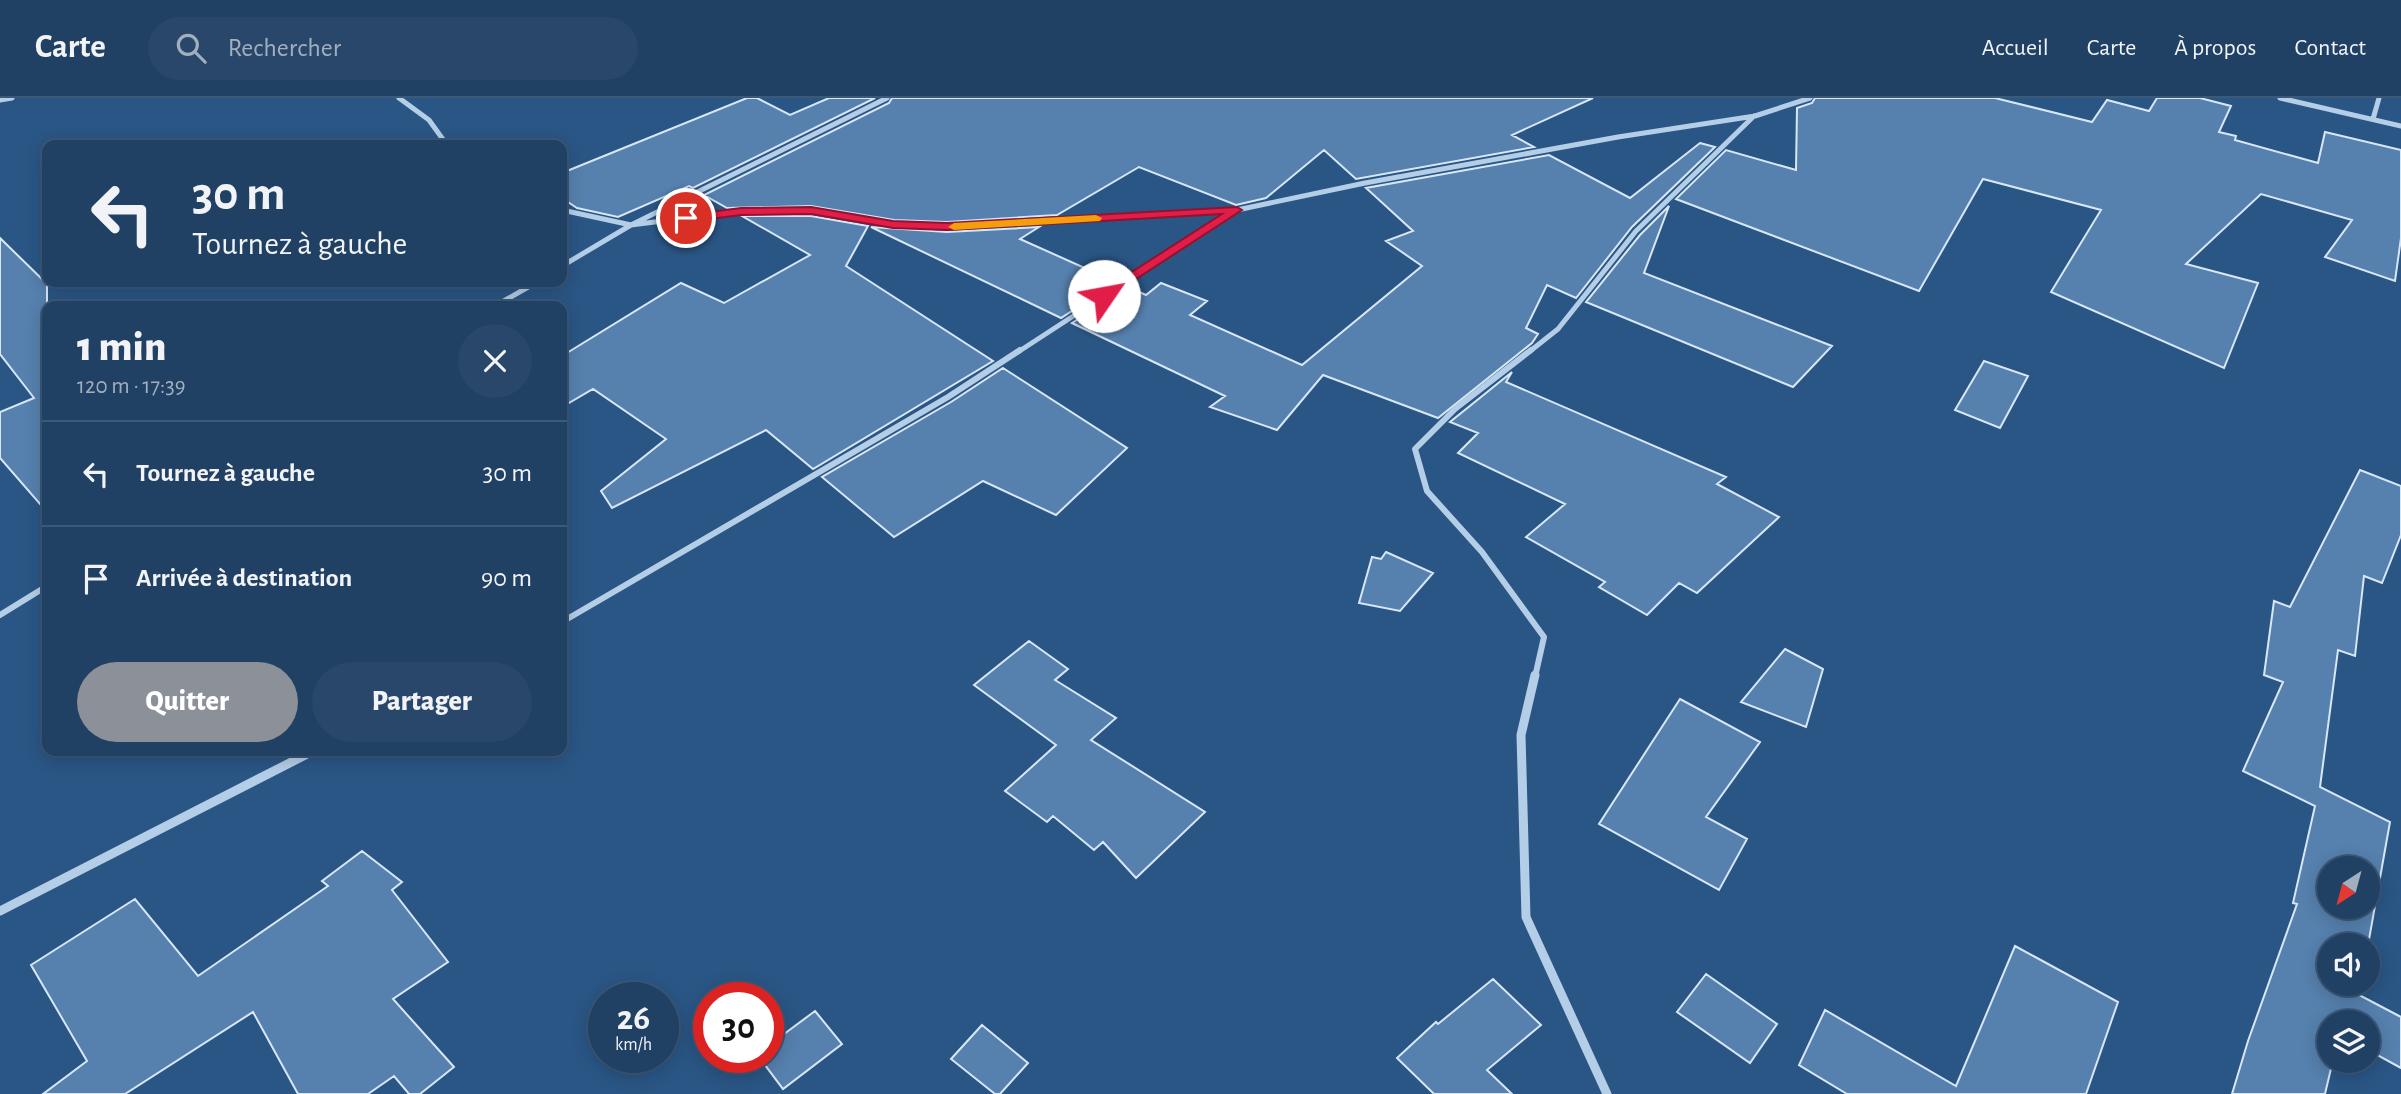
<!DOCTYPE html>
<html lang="fr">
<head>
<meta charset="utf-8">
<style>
  :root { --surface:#204064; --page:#28476a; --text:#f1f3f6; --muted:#a2afbf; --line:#3d5978; --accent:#8c9099 }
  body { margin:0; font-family:"Alegreya Sans",sans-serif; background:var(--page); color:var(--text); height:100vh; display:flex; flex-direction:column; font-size:26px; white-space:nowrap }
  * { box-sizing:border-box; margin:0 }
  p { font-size:23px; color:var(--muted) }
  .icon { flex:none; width:38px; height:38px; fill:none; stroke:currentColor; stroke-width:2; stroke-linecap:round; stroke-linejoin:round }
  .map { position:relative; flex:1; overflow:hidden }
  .details { position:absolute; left:42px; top:203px; width:525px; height:455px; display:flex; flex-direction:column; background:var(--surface); border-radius:14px; box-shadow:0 4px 18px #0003,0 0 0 2px var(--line) }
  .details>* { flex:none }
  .hud { position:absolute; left:42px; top:42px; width:525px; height:147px; border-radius:14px; box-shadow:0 4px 18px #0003,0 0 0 2px var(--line); background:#204064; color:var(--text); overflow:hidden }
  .needle { width:46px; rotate:216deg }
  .tools { position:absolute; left:2317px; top:758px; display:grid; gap:14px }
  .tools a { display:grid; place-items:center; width:63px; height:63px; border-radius:50%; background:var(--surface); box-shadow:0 4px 18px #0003,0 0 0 2px var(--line); font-size:35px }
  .speed { position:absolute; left:588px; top:884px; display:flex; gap:14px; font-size:35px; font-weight:700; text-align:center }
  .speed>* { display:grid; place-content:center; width:91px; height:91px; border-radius:50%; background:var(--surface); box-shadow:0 4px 18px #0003,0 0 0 2px var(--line); line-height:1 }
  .speed small { font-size:18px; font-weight:400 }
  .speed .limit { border:10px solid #d22; background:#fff; color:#111 }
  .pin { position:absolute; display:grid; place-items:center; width:60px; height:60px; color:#fff; margin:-30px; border:4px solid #fff; border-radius:50%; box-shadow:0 2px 7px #0007 }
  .me { position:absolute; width:77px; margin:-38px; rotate:57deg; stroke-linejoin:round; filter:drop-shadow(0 0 5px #0008) }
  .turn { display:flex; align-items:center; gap:24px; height:147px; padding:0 35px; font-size:32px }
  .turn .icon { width:91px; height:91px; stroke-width:2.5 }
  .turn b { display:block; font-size:49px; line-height:60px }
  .round { display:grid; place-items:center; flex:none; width:74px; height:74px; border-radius:37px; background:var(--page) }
  .overview { display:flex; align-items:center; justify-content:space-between; height:119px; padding:0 35px }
  h1 { font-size:42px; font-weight:800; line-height:52px }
  .primary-button { display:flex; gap:14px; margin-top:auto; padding:14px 35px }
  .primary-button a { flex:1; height:80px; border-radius:42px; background:var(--accent); color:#fff; font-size:28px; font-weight:800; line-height:80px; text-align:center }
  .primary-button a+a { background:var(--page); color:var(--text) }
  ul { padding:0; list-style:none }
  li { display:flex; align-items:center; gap:21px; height:105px; padding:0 35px; border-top:2px solid var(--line) }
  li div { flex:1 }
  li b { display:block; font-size:26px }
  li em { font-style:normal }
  header { display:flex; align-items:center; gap:42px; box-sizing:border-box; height:98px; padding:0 35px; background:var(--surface); border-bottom:2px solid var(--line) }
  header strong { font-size:33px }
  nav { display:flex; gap:38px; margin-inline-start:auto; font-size:24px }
  .search { width:490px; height:63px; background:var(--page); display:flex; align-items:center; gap:18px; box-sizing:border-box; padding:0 24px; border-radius:38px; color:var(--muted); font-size:26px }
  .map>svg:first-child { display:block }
  .building { fill:#5681ae; stroke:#d8e7f6; stroke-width:2; fill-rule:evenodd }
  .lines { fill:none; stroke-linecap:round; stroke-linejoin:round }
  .minor-far2 { stroke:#b5cee7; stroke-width:5 }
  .minor-far1 { stroke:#b5cee7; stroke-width:6 }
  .minor { stroke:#b5cee7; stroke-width:9 }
  .route { fill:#e11d48; stroke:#92132f; stroke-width:2 }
  .slow { fill:#f59e0b }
</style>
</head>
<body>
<header>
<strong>Carte</strong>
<div class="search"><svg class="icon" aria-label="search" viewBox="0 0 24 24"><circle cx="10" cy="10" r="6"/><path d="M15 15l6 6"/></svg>Rechercher</div>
<nav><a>Accueil</a><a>Carte</a><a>À propos</a><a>Contact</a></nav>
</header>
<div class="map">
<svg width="2401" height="996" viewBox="0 0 2401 996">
  <rect width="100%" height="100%" fill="#2a5685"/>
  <path class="building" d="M 747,0 L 757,0 L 790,17 L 829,0 L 875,0 L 693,90 L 689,88 L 618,119 L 577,110 L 562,100 L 562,75 Z
    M 892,0 L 1593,0 L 1512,37 L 1534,49 L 1356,81 L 1324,52 L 1266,100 L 1236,107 L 1139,69 L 1057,117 L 947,124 L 894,122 L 811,108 L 727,110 L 704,97 L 889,5 Z
    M 1815,0 L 1995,0 L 2092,24 L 2107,2 L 2149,13 L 2157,0 L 2200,0 L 2231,8 L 2219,34 L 2236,38 L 2235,42 L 2318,65 L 2325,34 L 2401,52 L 2401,140 L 2395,183 L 2325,159 L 2352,122 L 2261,96 L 2186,166 L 2258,185 L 2224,270 L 2051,194 L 2101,112 L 1983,81 L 1919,193 L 1676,101 L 1726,52 L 1796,72 L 1797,10 L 1812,5 Z
    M 1700,45 L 1715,49 L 1632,129 L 1576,200 L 1547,187 L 1526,230 L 1538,236 L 1532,245 L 1438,320 L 1323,277 L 1277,332 L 1210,309 L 1225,298 L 1072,225 L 1128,189 L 1146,197 L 1161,185 L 1207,203 L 1190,217 L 1302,267 L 1422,168 L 1386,143 L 1413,133 L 1366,90 L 1549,57 L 1630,100 Z
    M 1669,108 L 1644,175 L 1832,248 L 1793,289 L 1586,204 L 1640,137 Z
    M 742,118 L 811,118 L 868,128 L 846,168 L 993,263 L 813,371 L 766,332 L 612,410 L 601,393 L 666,341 L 593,291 L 562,309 L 562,258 L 681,185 L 724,205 L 810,157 Z
    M 871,129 L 947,134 L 1039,129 L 1020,141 L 1116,184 L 1061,220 Z
    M 0,140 L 47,186 L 47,414 L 0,360 L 0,314 L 34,300 L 0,256 Z
    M 1984,263 L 2028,278 L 2000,330 L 1955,312 Z
    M 1003,270 L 1127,350 L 1056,417 L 983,383 L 894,439 L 822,379 L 951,304 Z
    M 1512,274 L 1506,284 L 1726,379 L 1717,386 L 1779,419 L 1697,495 L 1679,485 L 1647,517 L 1599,489 L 1605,484 L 1526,439 L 1565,406 L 1458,355 L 1478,335 L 1450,324 Z
    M 2360,372 L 2401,388 L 2401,437 L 2382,485 L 2364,478 L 2355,558 L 2338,552 L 2320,689 L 2390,724 L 2368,847 L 2329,847 L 2329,886 L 2361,886 L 2359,897 L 2401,919 L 2401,970 L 2368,952 L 2368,924 L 2329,924 L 2329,962 L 2333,962 L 2325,996 L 2232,996 L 2248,943 L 2297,806 L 2293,805 L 2315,708 L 2243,673 L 2283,584 L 2264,577 L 2274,503 L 2290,509 ZM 2329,770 L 2368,770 L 2368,808 L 2329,808 Z
    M 1386,454 L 1433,475 L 1400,513 L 1359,505 L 1372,459 L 1381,461 Z
    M 1029,543 L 1068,571 L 1055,582 L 1116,620 L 1091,642 L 1205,714 L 1136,780 L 1103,744 L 1094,752 L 1053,718 L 1047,724 L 1005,693 L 1056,647 L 974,587 Z
    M 1785,551 L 1823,571 L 1806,629 L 1741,604 Z
    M 1680,601 L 1760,644 L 1706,719 L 1747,741 L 1719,792 L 1599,726 Z
    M 362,753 L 402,784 L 392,792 L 448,864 L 393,901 L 454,969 L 420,996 L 409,996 L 394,978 L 368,996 L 298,996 L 253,914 L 125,996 L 43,996 L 87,963 L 31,867 L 135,801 L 198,878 L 328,788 L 322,783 Z
    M 2015,848 L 2118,904 L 2086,996 L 1847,996 L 1799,967 L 1825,912 L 1956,988 Z
    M 1706,876 L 1777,926 L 1750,965 L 1677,914 Z
    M 1493,881 L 1541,927 L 1487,972 L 1512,996 L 1434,996 L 1397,960 L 1436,924 L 1438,926 Z
    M 815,913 L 842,946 L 783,991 L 759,959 L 768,959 L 768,948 Z
    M 982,927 L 1028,965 L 1000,996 L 995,996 L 951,961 Z"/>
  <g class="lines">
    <path class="minor-far2" d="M 399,0 L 429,22 L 447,47
      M 2280,0 L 2401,28
      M 0,2 L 12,0
      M 2373,21 L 2379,0
      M 562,112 L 631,127 L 741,113 L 811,113 L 893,127 L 947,129 L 1237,112 L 1365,85 L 1618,39 L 1755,18 L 1810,0
      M 562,168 L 631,127 L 887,0
      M 495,208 L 537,184
      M 1018,254 L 1236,112
      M 1529,254 L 1558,231 L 1636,133 L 1754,18"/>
    <path class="minor-far1" d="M 1531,252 L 1455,311 L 1415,351 L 1427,393 L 1482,454 L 1544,539 L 1535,579
      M 0,517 L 47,488
      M 562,524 L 948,299 L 1020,252"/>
    <path class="minor" d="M 1535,577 L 1521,637 L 1526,819 L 1607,996
      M 0,813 L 313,653"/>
  </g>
  <path class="route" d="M 811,109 L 893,123 L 947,125 L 1237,109 L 1242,112 L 1104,202 L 1099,201 L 1099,195 L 1222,116 L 947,132 L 893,130 L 811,116 L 741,117 L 686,124 L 680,120 L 686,117 L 741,110 Z"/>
  <path class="slow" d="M 1096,117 L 1102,120 L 1100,123 L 954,132 L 948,129 L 954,125 Z"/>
</svg>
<div class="tools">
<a><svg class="needle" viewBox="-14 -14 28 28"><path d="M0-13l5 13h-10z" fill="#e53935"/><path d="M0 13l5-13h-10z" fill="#a2afbf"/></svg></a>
<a><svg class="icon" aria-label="sound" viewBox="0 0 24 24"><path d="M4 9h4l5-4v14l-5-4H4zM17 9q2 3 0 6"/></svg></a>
<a><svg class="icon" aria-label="layers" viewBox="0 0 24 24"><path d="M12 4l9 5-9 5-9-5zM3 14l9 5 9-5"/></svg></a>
</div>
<div class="speed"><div>26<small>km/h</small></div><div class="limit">30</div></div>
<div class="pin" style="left:686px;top:120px;background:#d93025"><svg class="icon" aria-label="arrive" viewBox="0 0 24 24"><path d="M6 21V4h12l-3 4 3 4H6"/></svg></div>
<svg class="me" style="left:1104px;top:198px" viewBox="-20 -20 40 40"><circle r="19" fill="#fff"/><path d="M0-13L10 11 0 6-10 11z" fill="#e11d48"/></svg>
<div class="hud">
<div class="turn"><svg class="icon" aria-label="left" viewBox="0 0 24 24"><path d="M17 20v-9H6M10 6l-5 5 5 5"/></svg><div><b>30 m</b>Tournez à gauche</div></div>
</div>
<section class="details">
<div class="overview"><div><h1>1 min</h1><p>120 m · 17:39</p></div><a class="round"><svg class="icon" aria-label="close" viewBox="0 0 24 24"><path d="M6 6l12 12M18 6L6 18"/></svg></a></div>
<ul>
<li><svg class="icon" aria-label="left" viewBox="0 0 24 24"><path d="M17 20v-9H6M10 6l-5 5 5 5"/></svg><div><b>Tournez à gauche</b></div><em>30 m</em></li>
<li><svg class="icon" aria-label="arrive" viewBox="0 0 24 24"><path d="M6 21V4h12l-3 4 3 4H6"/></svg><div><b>Arrivée à destination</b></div><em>90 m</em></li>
</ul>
<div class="primary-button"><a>Quitter</a><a>Partager</a></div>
</section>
</div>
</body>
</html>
